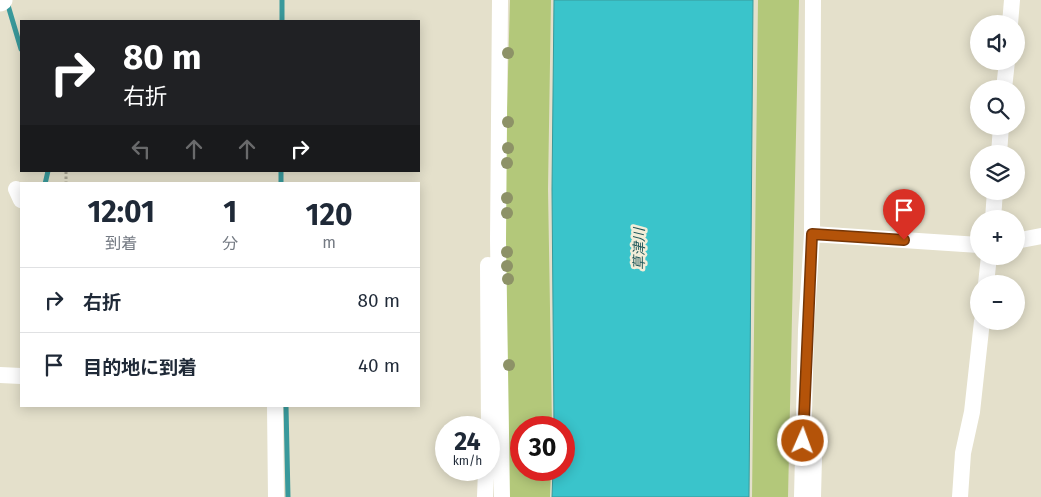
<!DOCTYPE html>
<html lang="ja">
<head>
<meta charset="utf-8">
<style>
  :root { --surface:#fff; --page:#f2f2f3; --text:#1f2937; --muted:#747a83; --line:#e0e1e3 }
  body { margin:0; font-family:"Fira Sans","Noto Sans JP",sans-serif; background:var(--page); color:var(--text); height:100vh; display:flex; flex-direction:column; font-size:19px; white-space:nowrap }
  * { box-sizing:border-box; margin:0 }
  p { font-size:16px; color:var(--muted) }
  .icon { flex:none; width:28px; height:28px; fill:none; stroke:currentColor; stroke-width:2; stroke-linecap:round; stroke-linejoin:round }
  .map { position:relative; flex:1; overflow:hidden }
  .drawer { position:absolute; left:20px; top:182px; width:400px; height:225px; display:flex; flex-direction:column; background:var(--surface); border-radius:0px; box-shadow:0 2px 12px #0003 }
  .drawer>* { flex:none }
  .top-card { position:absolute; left:20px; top:20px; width:400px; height:152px; border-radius:0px; box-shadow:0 2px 12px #0003; background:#202124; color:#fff; overflow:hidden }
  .controls { position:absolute; left:970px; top:15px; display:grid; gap:10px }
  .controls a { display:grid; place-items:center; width:55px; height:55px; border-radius:50%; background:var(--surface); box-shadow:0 2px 12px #0003; font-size:25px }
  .speed { position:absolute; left:435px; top:416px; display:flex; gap:10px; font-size:25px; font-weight:700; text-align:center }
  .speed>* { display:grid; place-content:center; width:65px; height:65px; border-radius:50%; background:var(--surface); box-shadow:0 2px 12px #0003; line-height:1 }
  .speed small { font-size:12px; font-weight:400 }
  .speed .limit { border:8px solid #d22; background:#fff; color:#111 }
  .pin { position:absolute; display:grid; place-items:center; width:42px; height:42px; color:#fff; margin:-51px -21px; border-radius:50% 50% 50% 0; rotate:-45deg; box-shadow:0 0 5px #0007 }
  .pin .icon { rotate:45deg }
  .me { position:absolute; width:55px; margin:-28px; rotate:2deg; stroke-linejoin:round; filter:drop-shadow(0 0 4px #0008) }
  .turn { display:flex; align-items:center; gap:18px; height:105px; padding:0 20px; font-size:22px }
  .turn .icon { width:65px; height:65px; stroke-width:2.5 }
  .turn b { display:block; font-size:35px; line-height:42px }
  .lanes { display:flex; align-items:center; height:48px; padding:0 20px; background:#0003; justify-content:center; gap:25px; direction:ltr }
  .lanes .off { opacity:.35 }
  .eta { display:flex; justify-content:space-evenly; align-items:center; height:85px; text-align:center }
  .eta b { font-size:30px; font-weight:700; line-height:35px }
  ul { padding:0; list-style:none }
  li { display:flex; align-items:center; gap:15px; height:65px; padding:0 20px; border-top:1px solid var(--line) }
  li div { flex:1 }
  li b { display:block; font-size:19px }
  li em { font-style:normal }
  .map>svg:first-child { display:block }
  .green { fill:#b3c87a }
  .water { fill:#3ac4cb; stroke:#39999b }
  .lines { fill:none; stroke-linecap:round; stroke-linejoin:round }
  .stream { stroke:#39999b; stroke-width:5 }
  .path { stroke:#a8a494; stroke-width:3; stroke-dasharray:2.5 2.5; stroke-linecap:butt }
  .minor { stroke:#fff; stroke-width:16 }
  .tertiary { stroke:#fff; stroke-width:21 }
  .tree { fill:#8d9267 }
  .route-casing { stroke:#753606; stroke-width:12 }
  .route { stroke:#b45309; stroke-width:9 }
  .labels { text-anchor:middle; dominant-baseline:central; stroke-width:5; stroke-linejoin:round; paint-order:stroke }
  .water-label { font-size:14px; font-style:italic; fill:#1e5659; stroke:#f2edd8 }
</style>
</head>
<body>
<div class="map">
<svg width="1041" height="497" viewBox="0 0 1041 497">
  <rect width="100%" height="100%" fill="#e4e0cb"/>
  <path class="green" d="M 510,0 L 551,0 L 548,189 L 552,427 L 521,428 L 521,470 L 551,470 L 550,497 L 509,497 L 505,180 Z
    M 758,0 L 799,0 L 788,497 L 752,497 Z"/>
  <path class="water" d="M 554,0 L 753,0 L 749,497 L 552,497 L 553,470 L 564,470 L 564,428 L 554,427 L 552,189 Z"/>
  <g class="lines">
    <path class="stream" d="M 7,2 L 21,49
      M 282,21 L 282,0
      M 45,184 L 48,171
      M 281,184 L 281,171
      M 286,406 L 288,497"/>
    <path class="path" d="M 66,184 L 66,171"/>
    <path class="minor" d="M 500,0 L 498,240 L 502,497
      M 1010,24 L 1012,0
      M 1004,89 L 1007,61
      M 999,154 L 1001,126
      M 16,189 L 21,200
      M 993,219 L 995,191
      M 812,234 L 979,245
      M 1016,241 L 1041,236
      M 488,265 L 489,430
      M 986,284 L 989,256
      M 0,375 L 21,376
      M 275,406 L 276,497
      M 485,497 L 486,470
      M 802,497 L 806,330 L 812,234 L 813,0
      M 813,497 L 814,457
      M 960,497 L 963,453 L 972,412 L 982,321"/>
    <path class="tertiary" d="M 0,1 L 2,0"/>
  </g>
  <g class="tree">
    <circle cx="508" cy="53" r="6"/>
    <circle cx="508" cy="122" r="6"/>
    <circle cx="508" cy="148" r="6"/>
    <circle cx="507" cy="163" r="6"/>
    <circle cx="507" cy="198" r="6"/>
    <circle cx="507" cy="213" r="6"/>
    <circle cx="507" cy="252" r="6"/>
    <circle cx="507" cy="266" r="6"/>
    <circle cx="508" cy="279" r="6"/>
    <circle cx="509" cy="365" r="6"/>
  </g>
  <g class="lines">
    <g class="route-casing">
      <path id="route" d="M 803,441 L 812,234 L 904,240"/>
    </g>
    <use href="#route" class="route"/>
  </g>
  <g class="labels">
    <g class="water-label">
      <text transform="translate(639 249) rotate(-90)">草津川</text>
    </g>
  </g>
</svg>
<div class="controls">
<a><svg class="icon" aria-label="sound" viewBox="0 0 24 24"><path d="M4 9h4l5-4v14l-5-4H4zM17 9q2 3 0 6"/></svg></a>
<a><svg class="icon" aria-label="search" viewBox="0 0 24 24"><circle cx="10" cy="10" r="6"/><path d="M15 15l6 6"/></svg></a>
<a><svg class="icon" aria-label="layers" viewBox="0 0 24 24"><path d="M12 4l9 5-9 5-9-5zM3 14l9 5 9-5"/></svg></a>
<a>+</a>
<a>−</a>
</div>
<div class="speed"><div>24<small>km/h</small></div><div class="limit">30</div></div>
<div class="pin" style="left:904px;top:240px;background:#d93025"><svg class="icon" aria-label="arrive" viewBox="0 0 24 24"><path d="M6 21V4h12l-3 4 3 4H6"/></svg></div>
<svg class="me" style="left:803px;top:441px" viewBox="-20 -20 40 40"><circle r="17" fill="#b45309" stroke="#fff" stroke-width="3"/><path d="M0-11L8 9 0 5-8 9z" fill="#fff"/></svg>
<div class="top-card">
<div class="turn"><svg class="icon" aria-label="right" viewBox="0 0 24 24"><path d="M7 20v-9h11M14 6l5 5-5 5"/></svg><div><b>80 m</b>右折</div></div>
<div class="lanes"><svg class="icon off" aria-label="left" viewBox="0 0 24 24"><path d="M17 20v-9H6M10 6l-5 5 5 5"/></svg><svg class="icon off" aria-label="ahead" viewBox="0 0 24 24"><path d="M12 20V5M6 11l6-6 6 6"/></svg><svg class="icon off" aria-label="ahead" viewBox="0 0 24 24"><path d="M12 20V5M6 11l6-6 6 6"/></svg><svg class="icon" aria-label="right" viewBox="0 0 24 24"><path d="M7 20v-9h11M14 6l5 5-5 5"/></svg></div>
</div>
<section class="drawer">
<div class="eta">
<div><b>12:01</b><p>到着</p></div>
<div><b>1</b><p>分</p></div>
<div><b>120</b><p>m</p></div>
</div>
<ul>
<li><svg class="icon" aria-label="right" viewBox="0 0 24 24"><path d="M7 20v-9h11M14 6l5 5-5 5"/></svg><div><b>右折</b></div><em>80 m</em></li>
<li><svg class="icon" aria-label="arrive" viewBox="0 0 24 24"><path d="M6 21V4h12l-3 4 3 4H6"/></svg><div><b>目的地に到着</b></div><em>40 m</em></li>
</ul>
</section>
</div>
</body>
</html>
